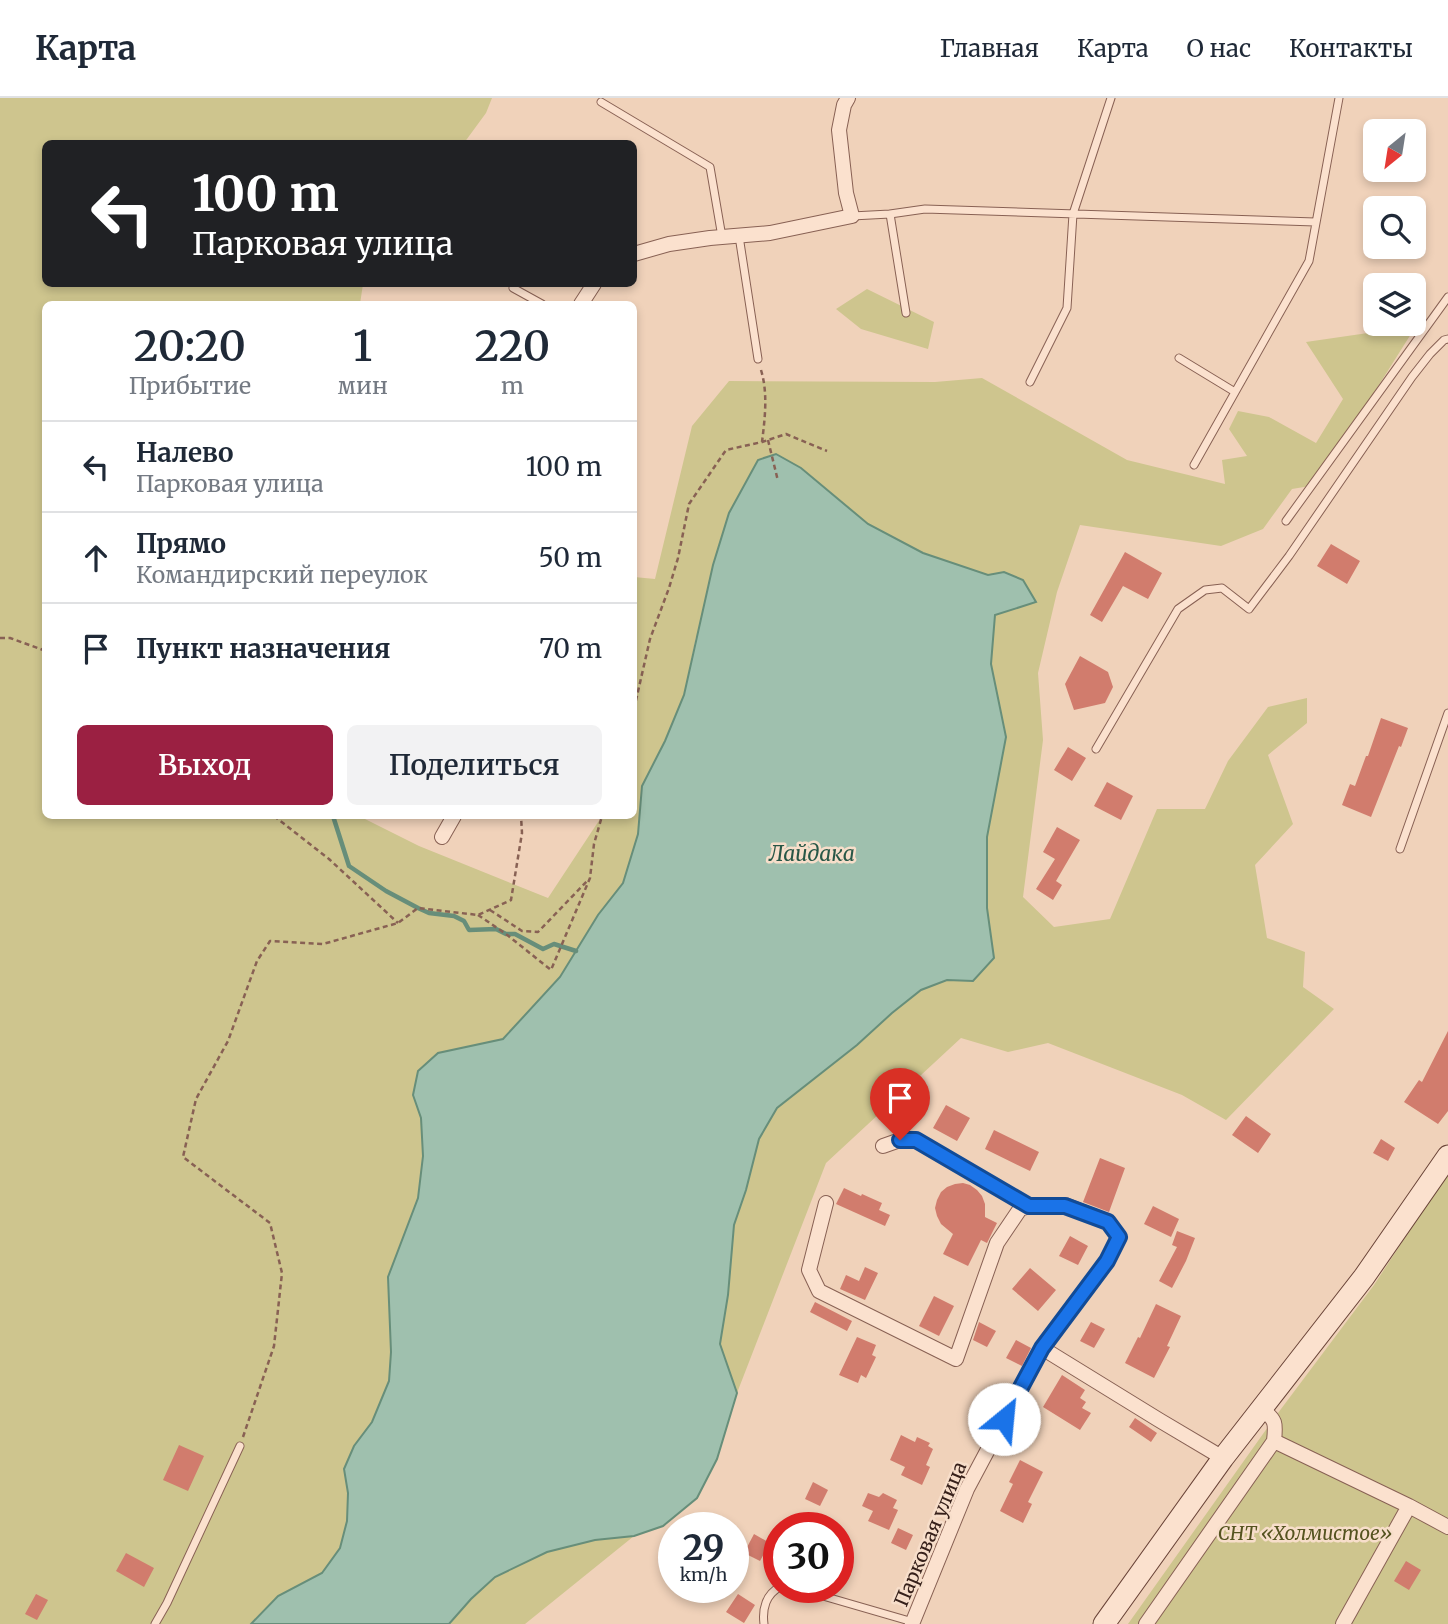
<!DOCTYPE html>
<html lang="ru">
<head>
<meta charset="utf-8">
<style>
  :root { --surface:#fff; --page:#f2f2f3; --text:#1f2937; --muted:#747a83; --line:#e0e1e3; --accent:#9b2042 }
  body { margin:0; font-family:Merriweather,serif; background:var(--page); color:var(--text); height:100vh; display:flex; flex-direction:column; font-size:26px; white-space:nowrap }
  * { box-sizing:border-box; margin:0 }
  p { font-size:23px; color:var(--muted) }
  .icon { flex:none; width:38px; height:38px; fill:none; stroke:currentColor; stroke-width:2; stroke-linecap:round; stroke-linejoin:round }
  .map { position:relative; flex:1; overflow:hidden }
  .sheet { position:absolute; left:42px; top:203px; width:595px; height:518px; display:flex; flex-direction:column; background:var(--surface); border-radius:10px; box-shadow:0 4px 10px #0003 }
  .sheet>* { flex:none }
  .guide { position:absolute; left:42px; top:42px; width:595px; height:147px; border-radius:10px; box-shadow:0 4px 10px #0003; background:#202124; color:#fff; overflow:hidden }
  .needle { width:46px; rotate:210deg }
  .buttons { position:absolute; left:1363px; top:21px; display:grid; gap:14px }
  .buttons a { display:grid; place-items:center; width:63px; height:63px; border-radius:10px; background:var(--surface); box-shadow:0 4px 10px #0003; font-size:35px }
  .speed { position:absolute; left:658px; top:1414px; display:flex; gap:14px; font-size:35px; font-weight:700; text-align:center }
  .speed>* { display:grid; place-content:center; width:91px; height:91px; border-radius:50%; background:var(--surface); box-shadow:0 4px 10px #0003; line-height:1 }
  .speed small { font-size:18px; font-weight:400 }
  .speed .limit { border:10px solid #d22; background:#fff; color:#111 }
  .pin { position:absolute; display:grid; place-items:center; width:60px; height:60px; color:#fff; margin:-72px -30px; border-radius:50% 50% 50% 0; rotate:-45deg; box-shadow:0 0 7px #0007 }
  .pin .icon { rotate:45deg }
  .me { position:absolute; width:77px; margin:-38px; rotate:28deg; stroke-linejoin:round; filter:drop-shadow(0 0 5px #0008) }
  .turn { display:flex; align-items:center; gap:24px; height:147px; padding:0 35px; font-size:32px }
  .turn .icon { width:91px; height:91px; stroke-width:2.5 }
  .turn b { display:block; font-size:49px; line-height:60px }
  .eta { display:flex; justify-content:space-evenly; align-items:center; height:119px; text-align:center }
  .eta b { font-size:42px; font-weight:600; line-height:49px }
  .primary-button { display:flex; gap:14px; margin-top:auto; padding:14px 35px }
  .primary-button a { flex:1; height:80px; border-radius:10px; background:var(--accent); color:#fff; font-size:28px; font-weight:600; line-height:80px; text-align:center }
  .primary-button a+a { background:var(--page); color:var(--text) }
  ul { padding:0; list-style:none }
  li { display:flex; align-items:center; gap:21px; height:91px; padding:0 35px; border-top:2px solid var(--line) }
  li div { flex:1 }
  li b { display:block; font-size:26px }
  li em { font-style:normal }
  header { display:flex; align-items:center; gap:42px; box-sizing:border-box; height:98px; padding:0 35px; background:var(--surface); border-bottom:2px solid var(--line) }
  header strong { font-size:33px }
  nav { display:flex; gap:38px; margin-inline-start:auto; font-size:24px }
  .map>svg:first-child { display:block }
  .green { fill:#cec58e }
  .water { fill:#9fc0ae; stroke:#678e7a; stroke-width:2 }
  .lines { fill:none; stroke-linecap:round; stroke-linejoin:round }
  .stream { stroke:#678e7a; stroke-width:4.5 }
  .building { fill:#d17c6d }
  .lane-casing { stroke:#886154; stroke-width:9 }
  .street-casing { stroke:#886154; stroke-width:16 }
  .secondary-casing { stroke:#694337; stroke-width:23 }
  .path { stroke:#886154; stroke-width:2.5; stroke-dasharray:5 3.5; stroke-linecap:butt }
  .lane { stroke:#fbe1ce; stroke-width:7 }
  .street { stroke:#fbe1ce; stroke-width:14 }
  .secondary { stroke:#fbe1ce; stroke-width:21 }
  .route-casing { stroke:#114b97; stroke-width:18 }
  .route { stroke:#1a73e8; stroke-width:12 }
  .labels { text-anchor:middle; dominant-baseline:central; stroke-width:5; stroke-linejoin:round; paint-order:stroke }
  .park-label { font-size:19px; font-style:italic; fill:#54531f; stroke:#f7deca }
  .street-label { font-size:19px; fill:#36201a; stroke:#f7deca }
  .water-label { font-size:21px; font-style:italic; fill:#285747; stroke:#f7deca }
</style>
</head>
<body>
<header>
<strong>Карта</strong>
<nav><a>Главная</a><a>Карта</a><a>О нас</a><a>Контакты</a></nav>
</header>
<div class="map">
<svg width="1448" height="1526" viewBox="0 0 1448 1526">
  <rect width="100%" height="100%" fill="#f0d2ba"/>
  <path class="green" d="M 0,0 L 492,0 L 486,15 L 464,45 L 46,46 L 46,186 L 363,186 L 360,206 L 46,206 L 46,718 L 359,718 L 419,748 L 548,800 L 602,718 L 634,718 L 634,479 L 655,481 L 692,328 L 729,283 L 935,284 L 982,280 L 1127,362 L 1225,386 L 1222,362 L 1247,358 L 1229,331 L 1238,313 L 1269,319 L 1316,345 L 1343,301 L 1306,244 L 1416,228 L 1316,387 L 1292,391 L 1263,431 L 1221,448 L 1080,427 L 1057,494 L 1038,575 L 1043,642 L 1023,799 L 1054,829 L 1110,821 L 1157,711 L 1205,711 L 1228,663 L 1268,609 L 1307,600 L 1307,625 L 1268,657 L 1293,726 L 1255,767 L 1267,840 L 1305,854 L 1303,889 L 1334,911 L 1226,1022 L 1182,997 L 1048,945 L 1008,954 L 961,940 L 826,1065 L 737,1295 L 720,1247 L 728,1197 L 734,1127 L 746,1092 L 759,1041 L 777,1010 L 857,947 L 892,915 L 922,892 L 947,882 L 973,883 L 994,860 L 987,810 L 987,739 L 1006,639 L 991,566 L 995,517 L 1036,504 L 1023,482 L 1004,474 L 988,477 L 923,455 L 868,426 L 827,391 L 696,539 L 684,597 L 665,643 L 642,688 L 638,736 L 623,785 L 598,817 L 560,879 L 503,942 L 438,955 L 413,997 L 421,1020 L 423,1058 L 418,1100 L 388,1179 L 391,1254 L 389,1283 L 372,1324 L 354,1348 L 344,1371 L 348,1395 L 347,1423 L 340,1451 L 322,1475 L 278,1498 L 251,1526 L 0,1526 Z
    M 867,191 L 934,224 L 928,251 L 861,231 L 836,211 Z
    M 1448,1074 L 1448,1526 L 1128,1526 L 1275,1319 L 1374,1187 Z
    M 634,1438 L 525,1526 L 449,1526 L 471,1501 L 495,1479 L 547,1454 L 595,1442 Z"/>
  <path class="water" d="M 776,356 L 801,370 L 868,426 L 923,455 L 988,477 L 1004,474 L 1023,482 L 1036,504 L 995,517 L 991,566 L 1006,639 L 987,739 L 987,810 L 994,860 L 973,883 L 947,882 L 921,892 L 892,915 L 857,947 L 777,1010 L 759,1041 L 746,1092 L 734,1127 L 728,1197 L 720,1246 L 737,1295 L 717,1361 L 697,1400 L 663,1428 L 634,1438 L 595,1442 L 547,1454 L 495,1479 L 471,1501 L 449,1526 L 251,1526 L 278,1498 L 322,1475 L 340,1450 L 347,1423 L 348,1395 L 344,1371 L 354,1348 L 372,1324 L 389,1283 L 391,1254 L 388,1179 L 418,1100 L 423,1058 L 421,1020 L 413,997 L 418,973 L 438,955 L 503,941 L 560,879 L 598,817 L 623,785 L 638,736 L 642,688 L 665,643 L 684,597 L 713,467 L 729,415 L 758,362 Z"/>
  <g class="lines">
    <path class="stream" d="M 333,718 L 349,768 L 386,793 L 418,810 L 429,815 L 454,818 L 464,823 L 469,832 L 496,831 L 506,836 L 515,836 L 543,851 L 554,846 L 576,853"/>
  </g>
  <path class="building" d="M 1331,446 L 1360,463 L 1347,486 L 1317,468 Z
    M 1125,454 L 1162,475 L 1148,501 L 1123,488 L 1102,524 L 1090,517 Z
    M 1080,558 L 1108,574 L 1113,589 L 1105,605 L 1074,612 L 1065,586 Z
    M 1381,620 L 1408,630 L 1401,649 L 1399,648 L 1371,719 L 1342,707 L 1350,686 L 1355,688 L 1366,658 L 1368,658 Z
    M 1068,649 L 1086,660 L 1072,683 L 1054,672 Z
    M 1107,684 L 1133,698 L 1121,722 L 1094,708 Z
    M 1057,729 L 1080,742 L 1056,783 L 1062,787 L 1053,802 L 1036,791 L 1055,761 L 1043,754 Z
    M 1448,933 L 1448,1013 L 1438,1026 L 1404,1004 L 1419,982 L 1422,984 Z
    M 946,1007 L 970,1020 L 957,1043 L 933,1030 Z
    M 1246,1018 L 1271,1036 L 1258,1055 L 1232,1037 Z
    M 994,1032 L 1039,1054 L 1030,1073 L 985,1051 Z
    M 1381,1041 L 1395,1050 L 1388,1063 L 1373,1055 Z
    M 1100,1060 L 1125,1070 L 1109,1114 L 1083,1104 Z
    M 963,1085 L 970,1087 L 977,1092 L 982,1098 L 985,1106 L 985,1119 L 997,1125 L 987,1145 L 981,1142 L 968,1168 L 943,1156 L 953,1136 L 941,1126 L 937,1118 L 935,1110 L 937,1102 L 941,1094 L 947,1089 L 955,1086 Z
    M 844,1090 L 861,1098 L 862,1096 L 882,1105 L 879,1112 L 890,1117 L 885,1128 L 836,1106 Z
    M 1153,1108 L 1179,1121 L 1171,1139 L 1144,1126 Z
    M 1177,1133 L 1195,1140 L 1186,1163 L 1172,1190 L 1159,1183 L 1177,1149 L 1172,1147 Z
    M 1070,1138 L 1088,1148 L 1078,1167 L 1059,1158 Z
    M 865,1169 L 878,1175 L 865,1202 L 840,1191 L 846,1177 L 859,1183 Z
    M 1030,1170 L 1056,1192 L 1038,1213 L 1012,1191 Z
    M 934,1198 L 954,1208 L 939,1238 L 919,1228 Z
    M 815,1204 L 852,1223 L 847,1233 L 810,1214 Z
    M 1156,1206 L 1181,1218 L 1167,1248 L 1170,1249 L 1154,1280 L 1125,1265 L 1138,1239 L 1140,1240 Z
    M 979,1224 L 996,1233 L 987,1249 L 973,1242 Z
    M 1091,1224 L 1105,1231 L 1094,1250 L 1080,1243 Z
    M 857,1239 L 876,1247 L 872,1257 L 876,1259 L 866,1280 L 861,1277 L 858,1285 L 839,1277 Z
    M 1016,1242 L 1031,1250 L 1022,1268 L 1006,1260 Z
    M 1062,1277 L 1085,1292 L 1080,1300 L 1086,1304 L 1082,1310 L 1091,1315 L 1080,1332 L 1043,1309 Z
    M 1135,1320 L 1157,1335 L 1151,1344 L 1129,1329 Z
    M 901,1337 L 915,1344 L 917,1339 L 930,1345 L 928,1348 L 933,1351 L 926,1367 L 930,1369 L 922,1387 L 901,1377 L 905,1369 L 890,1362 Z
    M 179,1347 L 204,1358 L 188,1393 L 163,1382 Z
    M 1020,1362 L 1043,1374 L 1028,1404 L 1032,1406 L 1023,1425 L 1000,1413 L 1013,1386 L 1009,1384 Z
    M 813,1384 L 828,1392 L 820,1408 L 805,1401 Z
    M 868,1395 L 879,1399 L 883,1395 L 897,1402 L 893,1410 L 898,1412 L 889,1432 L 868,1423 L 873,1413 L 862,1408 Z
    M 898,1430 L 913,1437 L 906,1452 L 891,1445 Z
    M 754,1436 L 770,1445 L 760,1463 L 744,1455 Z
    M 126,1455 L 154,1470 L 144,1489 L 116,1473 Z
    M 1406,1463 L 1421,1472 L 1409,1492 L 1394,1483 Z
    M 36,1496 L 48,1502 L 37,1522 L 25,1516 Z
    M 738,1496 L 755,1507 L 744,1525 L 726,1514 Z"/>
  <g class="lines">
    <g class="lane-casing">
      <path id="lane" d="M 601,4 L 710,69 L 722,139
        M 890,116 L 906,215
        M 852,118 L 890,116 L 925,111 L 1315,124
        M 739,138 L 758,261
        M 513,190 L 542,206
        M 1179,260 L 1235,294
        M 1030,284 L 1067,210 L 1073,116 L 1111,0
        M 1194,367 L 1309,163 L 1339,0
        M 1286,423 L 1448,199
        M 1096,651 L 1178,511 L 1205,492 L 1222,490 L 1249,511 L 1289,458 L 1412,279 L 1430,256 L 1444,242 L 1448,241
        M 1400,751 L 1448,615
        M 792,1489 L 913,1524
        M 155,1526 L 167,1505 L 240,1348
        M 764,1526 C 762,1511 766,1496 780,1489"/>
    </g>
    <g class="street-casing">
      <path id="street" d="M 634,156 L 669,146 L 710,140 L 770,135 L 852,118 L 846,95 L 839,32 L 844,7 L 848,0
        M 581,206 L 594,186
        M 442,739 L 454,718
        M 826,1105 L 809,1172 L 819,1193 L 956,1261 L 997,1145 L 1020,1111 L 1029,1108 L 916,1042 L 900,1042 L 883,1048
        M 1029,1108 L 1065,1107 L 1108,1124 L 1119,1139 L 1107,1163 L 1042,1250
        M 1262,1311 C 1276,1322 1276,1325 1274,1343 L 1409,1408 L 1448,1429
        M 912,1526 L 967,1391 L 1042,1250 L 1159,1322 L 1223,1360
        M 1146,1526 L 1274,1343
        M 1343,1526 L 1409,1408"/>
    </g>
    <g class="secondary-casing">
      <path id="secondary" d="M 1104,1526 L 1223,1360 L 1364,1179 L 1448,1058"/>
    </g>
    <path class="path" d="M 761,272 C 768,295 765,320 762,344
      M 768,342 L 778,383
      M 0,540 L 10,540 L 46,553
      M 634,611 L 650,541 L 669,490 L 678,460 L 689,406 L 726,352 L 762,344 L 786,336 L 827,353
      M 274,718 L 329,761 L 398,825
      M 490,812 L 522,833 L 538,834 L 588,782
      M 478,817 L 506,836 L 551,872 L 590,780 L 594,746 L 602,718
      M 243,1339 L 274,1248 L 282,1175 L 270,1125 L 183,1059 L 196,1001 L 228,943 L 257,863 L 270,843 L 323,846 L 398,825 L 418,810 L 478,817 L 511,802 L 522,735 L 521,718"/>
    <use href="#lane" class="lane"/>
    <use href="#street" class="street"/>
    <use href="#secondary" class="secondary"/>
  </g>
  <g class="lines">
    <g class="route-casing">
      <path id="route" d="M 900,1042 L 916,1042 L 1029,1108 L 1065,1108 L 1108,1124 L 1119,1139 L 1107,1163 L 1042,1250 L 1004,1321"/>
    </g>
    <use href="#route" class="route"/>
  </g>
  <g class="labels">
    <g class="park-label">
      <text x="1305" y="1435">СНТ «Холмистое»</text>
    </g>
    <g class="street-label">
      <text transform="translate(930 1436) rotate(-67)">Парковая улица</text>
    </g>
    <g class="water-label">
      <text x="812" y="755">Лайдака</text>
    </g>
  </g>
</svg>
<div class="buttons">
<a><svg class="needle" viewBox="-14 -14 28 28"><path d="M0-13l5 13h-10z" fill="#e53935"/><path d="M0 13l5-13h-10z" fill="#747a83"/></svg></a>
<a><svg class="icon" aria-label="search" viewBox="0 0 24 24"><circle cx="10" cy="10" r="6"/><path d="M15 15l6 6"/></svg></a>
<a><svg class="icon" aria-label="layers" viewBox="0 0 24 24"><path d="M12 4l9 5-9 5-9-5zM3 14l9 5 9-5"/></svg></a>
</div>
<div class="speed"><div>29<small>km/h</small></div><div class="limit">30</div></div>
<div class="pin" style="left:900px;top:1042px;background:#d93025"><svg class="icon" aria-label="arrive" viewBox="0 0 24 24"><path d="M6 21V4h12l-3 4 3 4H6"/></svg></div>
<svg class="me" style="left:1004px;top:1321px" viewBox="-20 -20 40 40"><circle r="19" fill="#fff"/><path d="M0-13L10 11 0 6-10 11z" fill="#1a73e8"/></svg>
<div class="guide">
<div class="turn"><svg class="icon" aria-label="left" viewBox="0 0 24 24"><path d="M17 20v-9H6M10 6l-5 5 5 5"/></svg><div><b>100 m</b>Парковая улица</div></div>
</div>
<section class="sheet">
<div class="eta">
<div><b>20:20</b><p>Прибытие</p></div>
<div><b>1</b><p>мин</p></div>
<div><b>220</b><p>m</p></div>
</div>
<ul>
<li><svg class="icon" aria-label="left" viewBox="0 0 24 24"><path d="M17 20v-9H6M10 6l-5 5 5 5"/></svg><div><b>Налево</b><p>Парковая улица</p></div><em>100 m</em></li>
<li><svg class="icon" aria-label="ahead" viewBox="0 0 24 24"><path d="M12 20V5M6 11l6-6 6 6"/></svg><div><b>Прямо</b><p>Командирский переулок</p></div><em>50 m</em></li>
<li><svg class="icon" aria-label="arrive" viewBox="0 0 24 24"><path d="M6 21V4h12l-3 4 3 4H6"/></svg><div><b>Пункт назначения</b></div><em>70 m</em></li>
</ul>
<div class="primary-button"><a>Выход</a><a>Поделиться</a></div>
</section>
</div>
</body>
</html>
